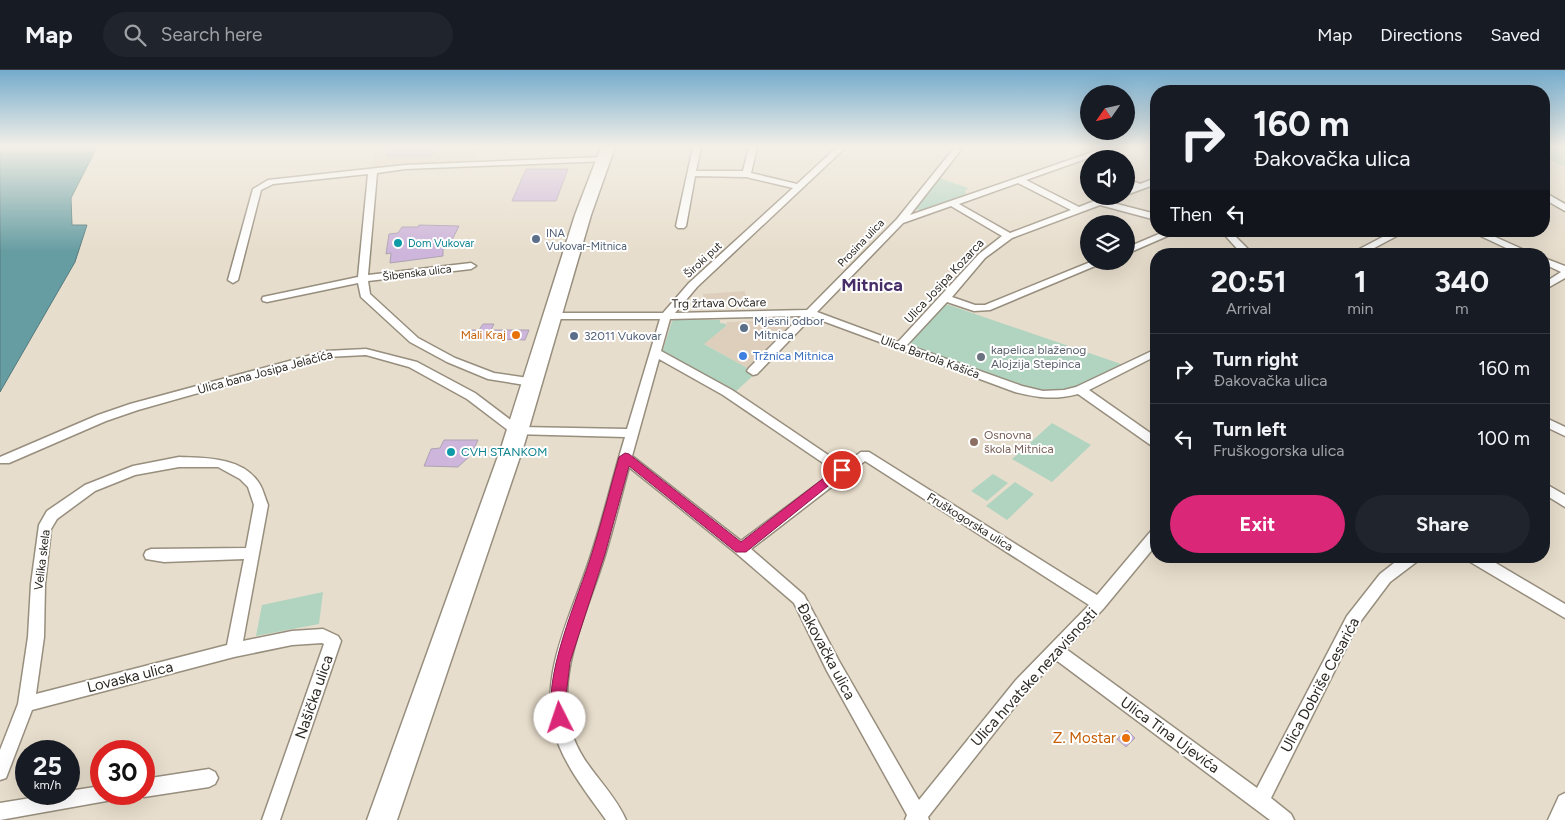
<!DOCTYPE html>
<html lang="en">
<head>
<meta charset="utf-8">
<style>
  :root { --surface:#171b24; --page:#20242c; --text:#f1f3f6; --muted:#9ea1a6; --line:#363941; --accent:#db2777 }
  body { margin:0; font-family:Figtree,sans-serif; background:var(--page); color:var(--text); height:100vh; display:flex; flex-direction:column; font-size:19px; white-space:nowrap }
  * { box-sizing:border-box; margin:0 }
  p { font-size:16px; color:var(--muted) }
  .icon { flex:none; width:28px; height:28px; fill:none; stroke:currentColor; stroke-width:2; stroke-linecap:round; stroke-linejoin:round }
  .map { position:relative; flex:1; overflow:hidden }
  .sheet { position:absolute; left:1150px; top:178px; width:400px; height:315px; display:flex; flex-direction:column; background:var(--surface); border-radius:20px; box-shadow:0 5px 20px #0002 }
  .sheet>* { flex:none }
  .banner { position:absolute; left:1150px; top:15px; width:400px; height:152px; border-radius:20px; box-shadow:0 5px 20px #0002; background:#171b24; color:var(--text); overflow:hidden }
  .needle { width:32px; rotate:236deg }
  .controls { position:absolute; left:1080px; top:15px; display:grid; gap:10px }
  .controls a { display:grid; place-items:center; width:55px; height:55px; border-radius:50%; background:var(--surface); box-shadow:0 5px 20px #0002; font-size:25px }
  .speed { position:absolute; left:15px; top:670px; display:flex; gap:10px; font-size:25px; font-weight:700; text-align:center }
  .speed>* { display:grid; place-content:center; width:65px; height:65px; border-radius:50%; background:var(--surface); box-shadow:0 5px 20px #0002; line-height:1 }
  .speed small { font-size:12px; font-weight:400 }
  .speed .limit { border:8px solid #d22; background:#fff; color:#111 }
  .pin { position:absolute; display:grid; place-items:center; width:42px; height:42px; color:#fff; margin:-21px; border:2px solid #fff; border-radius:50%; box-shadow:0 1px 5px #0007 }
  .me { position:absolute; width:55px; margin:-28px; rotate:356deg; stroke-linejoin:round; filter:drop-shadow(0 0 4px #0008) }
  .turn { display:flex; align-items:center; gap:18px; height:105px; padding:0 20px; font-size:22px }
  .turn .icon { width:65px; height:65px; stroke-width:2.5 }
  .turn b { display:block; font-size:35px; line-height:42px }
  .then { display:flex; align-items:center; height:48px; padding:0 20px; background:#0003; gap:10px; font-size:19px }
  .eta { display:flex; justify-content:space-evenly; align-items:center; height:85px; text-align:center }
  .eta b { font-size:30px; font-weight:700; line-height:35px }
  .cta { display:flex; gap:10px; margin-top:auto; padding:10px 20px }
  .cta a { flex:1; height:58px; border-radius:30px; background:var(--accent); color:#fff; font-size:20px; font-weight:700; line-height:58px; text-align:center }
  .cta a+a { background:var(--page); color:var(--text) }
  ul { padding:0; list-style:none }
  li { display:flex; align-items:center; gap:15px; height:70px; padding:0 20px; border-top:1px solid var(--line) }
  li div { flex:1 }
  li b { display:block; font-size:19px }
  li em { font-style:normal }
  header { display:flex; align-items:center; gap:30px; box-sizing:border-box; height:70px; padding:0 25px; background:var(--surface); border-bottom:1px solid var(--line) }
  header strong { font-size:24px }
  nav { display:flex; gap:28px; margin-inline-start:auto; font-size:18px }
  .search { width:350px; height:45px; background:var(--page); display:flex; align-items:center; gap:12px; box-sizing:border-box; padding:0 18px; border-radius:28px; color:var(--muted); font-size:19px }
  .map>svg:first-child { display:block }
  .commercial { fill:#decfbd }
  .green { fill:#b0d4c0 }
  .water { fill:#669da2; stroke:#557a7c }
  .building { fill:#ceb5db; stroke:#ada3b3 }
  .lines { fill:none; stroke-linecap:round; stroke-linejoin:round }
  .street-casing { stroke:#978e7e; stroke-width:3 }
  .primary-casing { stroke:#978e7e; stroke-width:3 }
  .street { fill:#fff; fill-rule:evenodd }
  .primary { fill:#fff; fill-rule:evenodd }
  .route { fill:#db2777; stroke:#8e194d }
  .service-dot { fill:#5c6f8a; stroke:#fff; stroke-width:2 }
  .culture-dot { fill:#0f9aa8; stroke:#fff; stroke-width:2 }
  .food-dot { fill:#e8710a; stroke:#fff; stroke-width:2 }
  .shop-dot { fill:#3f7fe0; stroke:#fff; stroke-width:2 }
  .worship-dot { fill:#6b7280; stroke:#fff; stroke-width:2 }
  .education-dot { fill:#8d6e63; stroke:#fff; stroke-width:2 }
  .labels { text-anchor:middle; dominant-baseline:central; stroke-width:4; stroke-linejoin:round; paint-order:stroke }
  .far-service-label { font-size:11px; fill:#4e5e75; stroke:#fff; text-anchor:start }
  .far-culture-label { font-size:11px; fill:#0d838f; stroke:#fff; text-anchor:start }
  .far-street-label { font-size:11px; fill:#2d2923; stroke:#fff }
  .street-label { font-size:12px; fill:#2d2923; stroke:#fff }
  .service-label { font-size:12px; fill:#4e5e75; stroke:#fff; text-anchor:start }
  .food-label { font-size:12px; fill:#c56008; stroke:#fff; text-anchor:end }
  .worship-label { font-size:12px; fill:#5b616d; stroke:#fff; text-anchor:start }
  .shop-label { font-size:12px; fill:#366cbe; stroke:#fff; text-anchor:start }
  .education-label { font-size:12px; fill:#785e54; stroke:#fff; text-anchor:start }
  .culture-label { font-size:12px; fill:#0d838f; stroke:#fff; text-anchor:start }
  .near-street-label { font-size:15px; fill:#2d2923; stroke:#fff }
  .near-food-label { font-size:15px; fill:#c56008; stroke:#fff; text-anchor:end }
  .district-label { font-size:18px; font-weight:bold; fill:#472e69; stroke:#fff }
</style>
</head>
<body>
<header>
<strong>Map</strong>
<div class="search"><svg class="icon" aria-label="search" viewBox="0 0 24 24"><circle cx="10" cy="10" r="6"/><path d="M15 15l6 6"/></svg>Search here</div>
<nav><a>Map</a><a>Directions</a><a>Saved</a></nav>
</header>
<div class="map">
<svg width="1565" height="750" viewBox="0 0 1565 750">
  <rect width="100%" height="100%" fill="#e7ddcc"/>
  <path class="commercial" d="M 376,77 L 480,77 L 472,92 L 371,99 Z
    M 745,221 L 747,231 L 705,234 L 703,224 Z
    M 778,250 L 796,253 L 748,299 L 703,273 L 726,256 L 727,252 Z"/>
  <path class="green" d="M 1544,77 L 1565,77 L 1565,97 L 1544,87 Z
    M 939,108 L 968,118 L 965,121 L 966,125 L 923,141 L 915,139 Z
    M 946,234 L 1124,295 L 1071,320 L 1053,323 L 1032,321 L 908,276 L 942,235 Z
    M 676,249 L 720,250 L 720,253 L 726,254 L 726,256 L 704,274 L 756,303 L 733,324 L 662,283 L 672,251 Z
    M 1052,353 L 1091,375 L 1052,412 L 1012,389 Z
    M 993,404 L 1008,413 L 987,431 L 971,421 Z
    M 1015,412 L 1034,424 L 1007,450 L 986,436 Z
    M 323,522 L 319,554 L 256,566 L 262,535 Z"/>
  <path class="water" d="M 0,77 L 97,77 L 71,128 L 72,155 L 87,155 L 75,192 L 0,322 Z"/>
  <path class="building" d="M 393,77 L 438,77 L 432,86 L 386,86 Z
    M 526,99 L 568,99 L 556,131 L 512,131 Z
    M 419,155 L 459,156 L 448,178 L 443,179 L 443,186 L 390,193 L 391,183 L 386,184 L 389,164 L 398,163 L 402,157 L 418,157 Z
    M 483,254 L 494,254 L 491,260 L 529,260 L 525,270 L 469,268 L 469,260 L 479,260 Z
    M 444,370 L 478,370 L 471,385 L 458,397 L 424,396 L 431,379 L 440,378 Z
    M 1127,660 L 1135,668 L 1126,677 L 1117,669 Z"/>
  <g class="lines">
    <g class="street-casing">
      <path id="street" d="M 693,77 L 701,77 L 696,101 L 743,101 L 749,77 L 757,77 L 751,103 L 797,114 L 837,77 L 846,77 L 697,217 L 675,243 L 807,240 L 897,149 L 955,77 L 963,77 L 910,145 L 1107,77 L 1119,77 L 1026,110 L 1079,137 L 1107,126 L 1120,126 L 1109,132 L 1156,144 L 1156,150 L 1100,135 L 1012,168 L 985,188 L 952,227 L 975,235 L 985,235 L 1093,191 L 1107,191 L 990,240 L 974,241 L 947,232 L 907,275 L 1022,316 L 1043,321 L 1064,320 L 1076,317 L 1156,279 L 1156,286 L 1089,320 L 1156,367 L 1156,377 L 1152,376 L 1078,324 C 1054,330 1039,328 1015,322 L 812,247 L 757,304 L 753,305 L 747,301 L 749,298 L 801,246 L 670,249 L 661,281 L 732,320 L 843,395 L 861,382 L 869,382 L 1097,525 L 1151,461 L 1156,460 L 1156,475 L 1104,538 L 1066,579 L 1257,718 L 1347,546 L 1380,504 L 1403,486 L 1421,486 L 1419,490 L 1390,512 L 1357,556 L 1271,728 L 1291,744 L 1294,750 L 1270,750 L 1056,590 L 1028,620 L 928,747 L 929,750 L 905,750 L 907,745 L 827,601 L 794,533 L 736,483 L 629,397 C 621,426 614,456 605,485 C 588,541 554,604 572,663 C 582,697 613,719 626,750 L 606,750 C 587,723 563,694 554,661 C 539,601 574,540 591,485 C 604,446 613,406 625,367 L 513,364 L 467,329 L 409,297 L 366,285 L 326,287 L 138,340 L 106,351 L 9,393 L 0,393 L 0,387 L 98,345 L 130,334 L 326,281 L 366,279 L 417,292 L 475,323 L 520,357 L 627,359 L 660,249 L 552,249 L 547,246 L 552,243 L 663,243 L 689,213 L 793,118 L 746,107 L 695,106 L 686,156 L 684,158 L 678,158 L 676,156 ZM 1018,113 L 1071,140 L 1010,163 L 959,134 ZM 951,136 L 1002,166 L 979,184 L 898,272 L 817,242 L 903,153 ZM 659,289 L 723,325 L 835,401 L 741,471 L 632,386 ZM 865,391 L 1089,535 L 1016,610 L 919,730 L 839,591 L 804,525 L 751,479 Z
        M 604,87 L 607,87 L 607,91 L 405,99 L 377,103 L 368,205 L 471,193 L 476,196 L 471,199 L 368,211 L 370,224 L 418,268 L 455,288 L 494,303 L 535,309 L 537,312 L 535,315 L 531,316 L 488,309 L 447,292 L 410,272 L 361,227 L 358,213 L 267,232 L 263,231 L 262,229 L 263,227 L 358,207 L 368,104 L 273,114 L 261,120 L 238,210 L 233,213 L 228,210 L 253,119 L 268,110 L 405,95 Z
        M 1126,108 L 1140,114 L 1156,108 L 1156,114 L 1126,125 L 1126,119 L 1133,117 L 1126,113 Z
        M 1544,122 L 1565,134 L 1565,141 L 1544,129 Z
        M 1166,161 L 1179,161 L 1126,184 L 1126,178 Z
        M 1221,161 L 1230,161 L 1253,184 L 1242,184 Z
        M 1394,161 L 1406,161 L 1363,184 L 1350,184 Z
        M 1470,161 L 1482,161 L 1533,184 L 1519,184 Z
        M 1544,188 L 1565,196 L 1565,208 L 1544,220 L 1544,213 L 1561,202 L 1544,194 Z
        M 1544,347 L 1565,357 L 1565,366 L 1544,356 Z
        M 179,387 C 206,388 242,387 259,413 C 263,419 265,428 268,435 L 243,571 L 292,561 L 323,559 L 338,566 L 341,571 L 280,750 L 262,750 L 324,574 L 322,573 L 292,575 L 234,587 L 32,640 L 6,708 L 0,710 L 0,680 L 18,634 L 28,567 L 31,514 L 39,455 L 47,441 L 85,415 L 133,396 ZM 179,397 L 218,397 L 240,409 L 248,417 L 254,435 L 246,478 L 151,479 L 146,481 L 144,485 L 146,489 L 164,492 L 244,489 L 227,575 L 36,624 L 44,567 L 45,514 L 51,459 L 57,449 L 95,421 L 135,405 Z
        M 1544,413 L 1565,425 L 1565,437 L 1544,424 Z
        M 1465,486 L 1484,486 L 1565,534 L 1565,548 L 1467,490 Z
        M 209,699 L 215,702 L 218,708 L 215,714 L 209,717 L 144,727 L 138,724 L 144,724 L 144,709 Z
        M 101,716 L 101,724 L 115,724 L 112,730 L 0,750 L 0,733 L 55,724 L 69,724 L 69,721 Z
        M 1565,723 L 1565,750 L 1548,750 L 1559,726 Z"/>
    </g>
    <g class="primary-casing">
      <path id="primary" d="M 601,77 L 615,77 L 591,145 L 524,375 L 397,750 L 367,750 L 502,375 L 575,145 Z"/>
    </g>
    <use href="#street" class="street"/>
    <use href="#primary" class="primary"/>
  </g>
  <linearGradient id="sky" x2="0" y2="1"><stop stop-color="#74abcc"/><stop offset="0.42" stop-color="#f4f0e8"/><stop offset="1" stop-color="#f4f0e8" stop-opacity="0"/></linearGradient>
  <rect width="1565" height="182" fill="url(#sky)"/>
  <path class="route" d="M 625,383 L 629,384 L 741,472 L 838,397 L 846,397 L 848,400 L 746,482 L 736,482 L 629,396 L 605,484 L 570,592 L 565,634 L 568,648 L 566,653 L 560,655 L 555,653 C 538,614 580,524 592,483 C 602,451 610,419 619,387 Z"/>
  <g class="service-dot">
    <circle cx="536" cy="169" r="5"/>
    <circle cx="744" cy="258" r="5"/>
    <circle cx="574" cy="266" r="5"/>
  </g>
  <g class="culture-dot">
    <circle cx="398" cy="173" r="5"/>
    <circle cx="451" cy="382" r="5"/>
  </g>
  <g class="food-dot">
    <circle cx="516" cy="265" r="5"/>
    <circle cx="1126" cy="668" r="5"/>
  </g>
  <circle class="shop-dot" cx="743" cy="286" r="5"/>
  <circle class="worship-dot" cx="981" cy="287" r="5"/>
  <circle class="education-dot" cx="974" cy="372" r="5"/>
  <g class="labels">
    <g class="far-service-label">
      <text x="546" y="163">INA<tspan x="546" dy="13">Vukovar-Mitnica</tspan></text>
    </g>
    <g class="far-culture-label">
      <text x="408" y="173">Dom Vukovar</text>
    </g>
    <g class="far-street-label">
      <text transform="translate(861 173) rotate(-46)">Prosina ulica</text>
      <text transform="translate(703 190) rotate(-43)">Široki put</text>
      <text transform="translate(417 203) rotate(-7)">Šibenska ulica</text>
    </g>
    <g class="street-label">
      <text transform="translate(944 211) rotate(-47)">Ulica Josipa Kozarca</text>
      <text transform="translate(719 233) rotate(-1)">Trg žrtava Ovčare</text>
      <text transform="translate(930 287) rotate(20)">Ulica Bartola Kašića</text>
      <text transform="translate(265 302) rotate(-15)">Ulica bana Josipa Jelačića</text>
      <text transform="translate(970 452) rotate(32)">Fruškogorska ulica</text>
      <text transform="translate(42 490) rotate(-83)">Velika skela</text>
    </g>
    <g class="service-label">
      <text x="754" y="251">Mjesni odbor<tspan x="754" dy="14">Mitnica</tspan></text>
      <text x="584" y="266">32011 Vukovar</text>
    </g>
    <g class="food-label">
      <text x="506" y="265">Mali Kraj</text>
    </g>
    <g class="worship-label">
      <text x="991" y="280">kapelica blaženog<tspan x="991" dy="14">Alojzija Stepinca</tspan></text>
    </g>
    <g class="shop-label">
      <text x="753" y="286">Tržnica Mitnica</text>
    </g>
    <g class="education-label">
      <text x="984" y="365">Osnovna<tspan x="984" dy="14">škola Mitnica</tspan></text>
    </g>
    <g class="culture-label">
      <text x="461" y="382">CVH STANKOM</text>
    </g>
    <g class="near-street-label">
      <text transform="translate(826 581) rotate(62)">Đakovačka ulica</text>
      <text transform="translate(130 607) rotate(-14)">Lovaska ulica</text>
      <text transform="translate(1034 607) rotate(-48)">Ulica hrvatske nezavisnosti</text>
      <text transform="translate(1320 615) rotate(-62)">Ulica Dobriše Cesarića</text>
      <text transform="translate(314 627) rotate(-71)">Našička ulica</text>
      <text transform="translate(1170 665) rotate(36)">Ulica Tina Ujevića</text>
    </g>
    <g class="near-food-label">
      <text x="1116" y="668">Z. Mostar</text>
    </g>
    <g class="district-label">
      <text x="872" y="215">Mitnica</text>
    </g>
  </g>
</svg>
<div class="controls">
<a><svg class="needle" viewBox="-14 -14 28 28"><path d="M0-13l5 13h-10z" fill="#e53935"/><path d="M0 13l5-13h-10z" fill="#9ea1a6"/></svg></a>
<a><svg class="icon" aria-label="sound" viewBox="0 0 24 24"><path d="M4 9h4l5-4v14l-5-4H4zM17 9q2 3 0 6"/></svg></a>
<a><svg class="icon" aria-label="layers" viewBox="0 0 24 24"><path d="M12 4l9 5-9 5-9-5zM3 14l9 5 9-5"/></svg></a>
</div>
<div class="speed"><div>25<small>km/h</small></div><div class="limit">30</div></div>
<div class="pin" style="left:842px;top:400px;background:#d93025"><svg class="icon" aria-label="arrive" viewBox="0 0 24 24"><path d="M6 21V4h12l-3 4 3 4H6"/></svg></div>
<svg class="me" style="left:560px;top:648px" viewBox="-20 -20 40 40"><circle r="19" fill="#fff"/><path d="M0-13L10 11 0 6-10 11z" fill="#db2777"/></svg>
<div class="banner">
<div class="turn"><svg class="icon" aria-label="right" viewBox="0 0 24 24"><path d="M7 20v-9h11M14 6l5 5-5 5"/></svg><div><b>160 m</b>Đakovačka ulica</div></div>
<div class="then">Then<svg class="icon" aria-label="left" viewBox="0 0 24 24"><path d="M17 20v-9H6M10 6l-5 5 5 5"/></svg></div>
</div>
<section class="sheet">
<div class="eta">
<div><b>20:51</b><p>Arrival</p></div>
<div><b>1</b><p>min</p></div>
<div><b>340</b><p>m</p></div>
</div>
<ul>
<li><svg class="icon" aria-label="right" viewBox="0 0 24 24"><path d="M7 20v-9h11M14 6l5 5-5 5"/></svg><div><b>Turn right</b><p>Đakovačka ulica</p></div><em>160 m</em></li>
<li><svg class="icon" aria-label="left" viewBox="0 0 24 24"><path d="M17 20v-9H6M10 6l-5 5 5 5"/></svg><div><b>Turn left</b><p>Fruškogorska ulica</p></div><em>100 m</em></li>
</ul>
<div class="cta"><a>Exit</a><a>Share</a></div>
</section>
</div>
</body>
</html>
